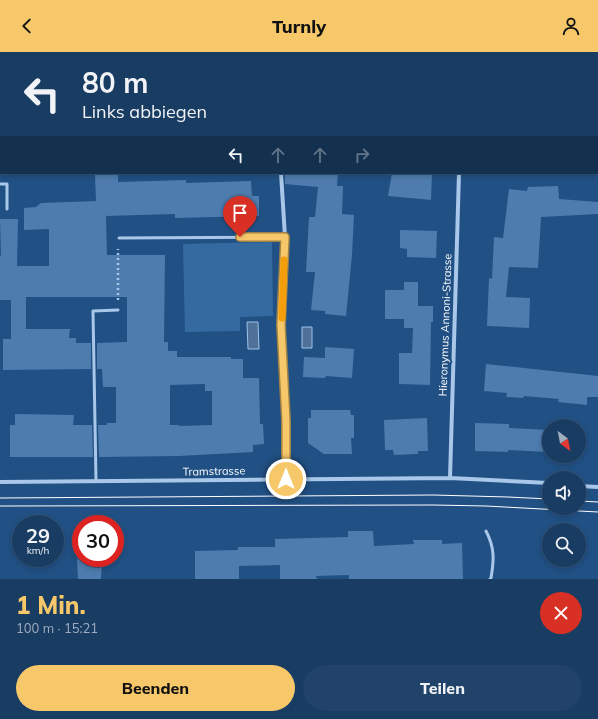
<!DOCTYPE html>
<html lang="de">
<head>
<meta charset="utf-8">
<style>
  :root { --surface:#193c63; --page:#224369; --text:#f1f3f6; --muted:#9fadbe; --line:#375678; --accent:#f6c86a }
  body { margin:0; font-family:Mulish,sans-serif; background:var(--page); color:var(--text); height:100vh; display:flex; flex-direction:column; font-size:15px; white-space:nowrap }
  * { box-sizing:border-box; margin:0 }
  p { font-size:13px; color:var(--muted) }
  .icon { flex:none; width:22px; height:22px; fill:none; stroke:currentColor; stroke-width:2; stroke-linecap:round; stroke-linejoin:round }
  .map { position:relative; height:527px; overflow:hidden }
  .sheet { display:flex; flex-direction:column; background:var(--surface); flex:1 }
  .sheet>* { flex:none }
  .hud { position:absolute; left:0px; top:0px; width:598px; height:122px; box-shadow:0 2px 6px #0003,0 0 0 1px var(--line); background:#193c63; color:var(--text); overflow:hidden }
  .needle { width:26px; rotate:148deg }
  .tools { position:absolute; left:542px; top:367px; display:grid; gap:8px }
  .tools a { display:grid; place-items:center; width:44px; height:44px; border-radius:50%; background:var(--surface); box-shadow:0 2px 6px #0003,0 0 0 1px var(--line); font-size:20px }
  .speed { position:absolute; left:12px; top:463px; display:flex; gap:8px; font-size:20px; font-weight:700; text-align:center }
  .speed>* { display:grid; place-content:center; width:52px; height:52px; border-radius:50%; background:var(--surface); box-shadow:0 2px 6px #0003,0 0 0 1px var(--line); line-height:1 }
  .speed small { font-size:10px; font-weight:400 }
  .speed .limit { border:6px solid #d22; background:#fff; color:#111 }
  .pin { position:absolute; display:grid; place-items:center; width:34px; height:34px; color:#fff; margin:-41px -17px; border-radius:50% 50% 50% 0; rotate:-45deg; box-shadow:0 0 4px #0007 }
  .pin .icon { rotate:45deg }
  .me { position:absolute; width:44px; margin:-22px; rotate:0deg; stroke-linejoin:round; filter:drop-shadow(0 0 3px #0008) }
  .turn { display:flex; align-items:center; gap:14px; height:84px; padding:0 16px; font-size:18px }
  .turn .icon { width:52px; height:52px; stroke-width:2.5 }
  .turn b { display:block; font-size:28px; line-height:34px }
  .lanes { display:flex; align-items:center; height:38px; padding:0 16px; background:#0003; justify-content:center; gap:20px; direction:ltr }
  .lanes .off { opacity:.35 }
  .round { display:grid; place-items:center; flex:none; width:42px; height:42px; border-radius:21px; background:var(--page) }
  .headline { display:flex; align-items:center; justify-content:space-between; height:68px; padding:0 16px }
  h1 { font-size:24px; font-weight:800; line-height:30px; color:var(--accent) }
  .cta { display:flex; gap:8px; margin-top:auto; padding:8px 16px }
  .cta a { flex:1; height:46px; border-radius:24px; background:var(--accent); color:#111; font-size:16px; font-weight:800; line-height:46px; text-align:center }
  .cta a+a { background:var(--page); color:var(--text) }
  header { display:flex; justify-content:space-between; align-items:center; height:52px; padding:0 16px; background:var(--accent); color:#111; font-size:18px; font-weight:800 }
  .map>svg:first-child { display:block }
  .green { fill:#356aa1 }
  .water { fill:#4f7197; stroke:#9dc4ea }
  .building { fill:#4e7caf; fill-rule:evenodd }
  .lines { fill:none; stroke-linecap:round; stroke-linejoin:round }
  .path { stroke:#a9c8e9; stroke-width:2.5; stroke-dasharray:2 3; stroke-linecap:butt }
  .service { stroke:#a9c8e9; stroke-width:3 }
  .minor { stroke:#a9c8e9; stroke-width:4 }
  .tram { stroke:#fff; stroke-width:1 }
  .route-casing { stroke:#a08245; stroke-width:10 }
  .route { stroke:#f6c86a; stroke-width:7 }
  .slow { stroke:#f59e0b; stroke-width:7 }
  .labels { text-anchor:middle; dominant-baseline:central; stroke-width:4; stroke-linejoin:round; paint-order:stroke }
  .street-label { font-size:11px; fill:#fff; stroke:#215084 }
</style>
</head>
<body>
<header><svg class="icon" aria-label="back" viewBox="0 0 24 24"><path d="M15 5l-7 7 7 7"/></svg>Turnly<svg class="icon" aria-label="person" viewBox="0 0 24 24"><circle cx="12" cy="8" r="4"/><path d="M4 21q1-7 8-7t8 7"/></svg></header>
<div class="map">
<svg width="598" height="527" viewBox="0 0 598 527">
  <rect width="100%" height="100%" fill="#215084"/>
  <path class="green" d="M 272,190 L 273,264 L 240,265 L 240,279 L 185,280 L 183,192 Z"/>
  <path class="water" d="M 247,270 L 258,270 L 259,297 L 248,297 Z
    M 302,275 L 312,275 L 312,296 L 302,296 Z"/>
  <path class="building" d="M 285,121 L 338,121 L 337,134 L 343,134 L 342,162 L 354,163 L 352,203 L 346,264 L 325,262 L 325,259 L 311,258 L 315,220 L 306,220 L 309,165 L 315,165 L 318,135 L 285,132 Z
    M 392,121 L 432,121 L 431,148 L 388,144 Z
    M 118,122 L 118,130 L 186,128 L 186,131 L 251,129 L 252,144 L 259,144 L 259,164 L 175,166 L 175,162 L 106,164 L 107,203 L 165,203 L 164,290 L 168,290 L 168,299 L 177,299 L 177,305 L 231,305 L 231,307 L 243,307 L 243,326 L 259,326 L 260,372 L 263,372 L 264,392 L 253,393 L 253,400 L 179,404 L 99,405 L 98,373 L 107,373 L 107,371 L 116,371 L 116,335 L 103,335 L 102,317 L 97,317 L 97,291 L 127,290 L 127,245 L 26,245 L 26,277 L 70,277 L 69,286 L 76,286 L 76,291 L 91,291 L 91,317 L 3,318 L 3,287 L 11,287 L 11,248 L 0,248 L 0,204 L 1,204 L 0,167 L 18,167 L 17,214 L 49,214 L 49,177 L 24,178 L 24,156 L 36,155 L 41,151 L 96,149 L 95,123 ZM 205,332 L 205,339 L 212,339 L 212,373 L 179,374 L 179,373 L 170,373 L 170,333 Z
    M 558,134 L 559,147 L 598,150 L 598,162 L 541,165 L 538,216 L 509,215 L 506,245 L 530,246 L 529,276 L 487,274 L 489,226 L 492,227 L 494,185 L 503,186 L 509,137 L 527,139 L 528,135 Z
    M 400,178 L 437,179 L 436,206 L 407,205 L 407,197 L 400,196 Z
    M 404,230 L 418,230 L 418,254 L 433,254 L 433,270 L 431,270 L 430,333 L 399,332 L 399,301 L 412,301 L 413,276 L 404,276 L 404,267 L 385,267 L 385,238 L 404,238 Z
    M 325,295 L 354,297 L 352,326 L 326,324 L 325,326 L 303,325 L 304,305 L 325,306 Z
    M 486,312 L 598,324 L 598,345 L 587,345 L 587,353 L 558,350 L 559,347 L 524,344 L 523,346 L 506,345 L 507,341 L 484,339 Z
    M 311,358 L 350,358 L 351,363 L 354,363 L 354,386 L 351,386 L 352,402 L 324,402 L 308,391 L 308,366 L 311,366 Z
    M 15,362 L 74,363 L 73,373 L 92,373 L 93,405 L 10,405 L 10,373 L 15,373 Z
    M 427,366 L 428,399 L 418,399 L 418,402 L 394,403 L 393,398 L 385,398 L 384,368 Z
    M 475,371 L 509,372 L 509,376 L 549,378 L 549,400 L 508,398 L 508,400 L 475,399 Z
    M 348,479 L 373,479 L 374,494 L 414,492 L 413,488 L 442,488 L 442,492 L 462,491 L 463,527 L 349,527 L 349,523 L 316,524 L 317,527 L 280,527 L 280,513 L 239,514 L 239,527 L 195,527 L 195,499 L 238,498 L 238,495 L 275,495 L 275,487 L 348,485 Z
    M 77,506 L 102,507 L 101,527 L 78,527 Z"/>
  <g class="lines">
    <path class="path" d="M 118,248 L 118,197"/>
    <path class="service" d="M 0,14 L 1,14
      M 0,67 L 1,67
      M 0,132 L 7,132 L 7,157
      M 119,186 L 285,185
      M 96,429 L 93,259 L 118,258
      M 486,479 C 495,496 494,508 491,526 L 490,527"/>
    <path class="minor" d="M 277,1 L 277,0
      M 463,1 L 463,0
      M 281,121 L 285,185 L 281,273 L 286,369 L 286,427
      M 450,426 L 459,121
      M 0,430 L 450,426 L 549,431
      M 579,434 L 598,435"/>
    <path class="tram" d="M 0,446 L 433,443 L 508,445 L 549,447
      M 579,449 L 598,450
      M 0,454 L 433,453 L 486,454 L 598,460"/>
  </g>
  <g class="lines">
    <g class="route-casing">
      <path id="route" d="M 240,185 L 285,185 L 281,273 L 286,369 L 286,427"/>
    </g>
    <use href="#route" class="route"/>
    <path class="slow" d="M 282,266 L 284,208"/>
  </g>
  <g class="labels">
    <g class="street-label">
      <text transform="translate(445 273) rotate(-88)">Hieronymus Annoni-Strasse</text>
      <text transform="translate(214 419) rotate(-1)">Tramstrasse</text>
    </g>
  </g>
</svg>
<div class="tools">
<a><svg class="needle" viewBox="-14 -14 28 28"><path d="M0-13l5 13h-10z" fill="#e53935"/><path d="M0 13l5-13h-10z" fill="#9fadbe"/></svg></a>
<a><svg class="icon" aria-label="sound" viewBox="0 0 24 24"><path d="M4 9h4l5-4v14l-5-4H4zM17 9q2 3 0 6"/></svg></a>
<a><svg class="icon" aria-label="search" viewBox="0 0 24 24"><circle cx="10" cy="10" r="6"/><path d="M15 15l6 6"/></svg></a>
</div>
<div class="speed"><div>29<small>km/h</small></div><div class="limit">30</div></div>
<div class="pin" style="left:240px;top:185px;background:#d93025"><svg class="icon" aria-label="arrive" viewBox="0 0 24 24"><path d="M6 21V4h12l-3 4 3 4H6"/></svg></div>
<svg class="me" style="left:286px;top:427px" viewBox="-20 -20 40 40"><circle r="17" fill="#f6c86a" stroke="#fff" stroke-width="3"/><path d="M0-11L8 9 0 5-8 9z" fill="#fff"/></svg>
<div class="hud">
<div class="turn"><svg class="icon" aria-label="left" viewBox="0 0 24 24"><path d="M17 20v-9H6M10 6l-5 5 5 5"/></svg><div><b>80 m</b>Links abbiegen</div></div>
<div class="lanes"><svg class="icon" aria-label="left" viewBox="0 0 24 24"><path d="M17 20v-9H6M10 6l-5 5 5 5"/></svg><svg class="icon off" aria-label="ahead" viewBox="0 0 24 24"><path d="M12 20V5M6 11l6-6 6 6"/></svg><svg class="icon off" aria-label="ahead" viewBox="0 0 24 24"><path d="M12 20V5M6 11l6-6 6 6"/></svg><svg class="icon off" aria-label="right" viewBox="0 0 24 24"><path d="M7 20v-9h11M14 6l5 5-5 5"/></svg></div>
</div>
</div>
<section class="sheet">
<div class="headline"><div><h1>1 Min.</h1><p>100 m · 15:21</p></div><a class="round" style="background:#d93025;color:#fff"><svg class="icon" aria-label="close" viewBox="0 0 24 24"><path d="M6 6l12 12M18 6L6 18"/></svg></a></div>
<div class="cta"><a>Beenden</a><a>Teilen</a></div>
</section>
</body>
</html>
